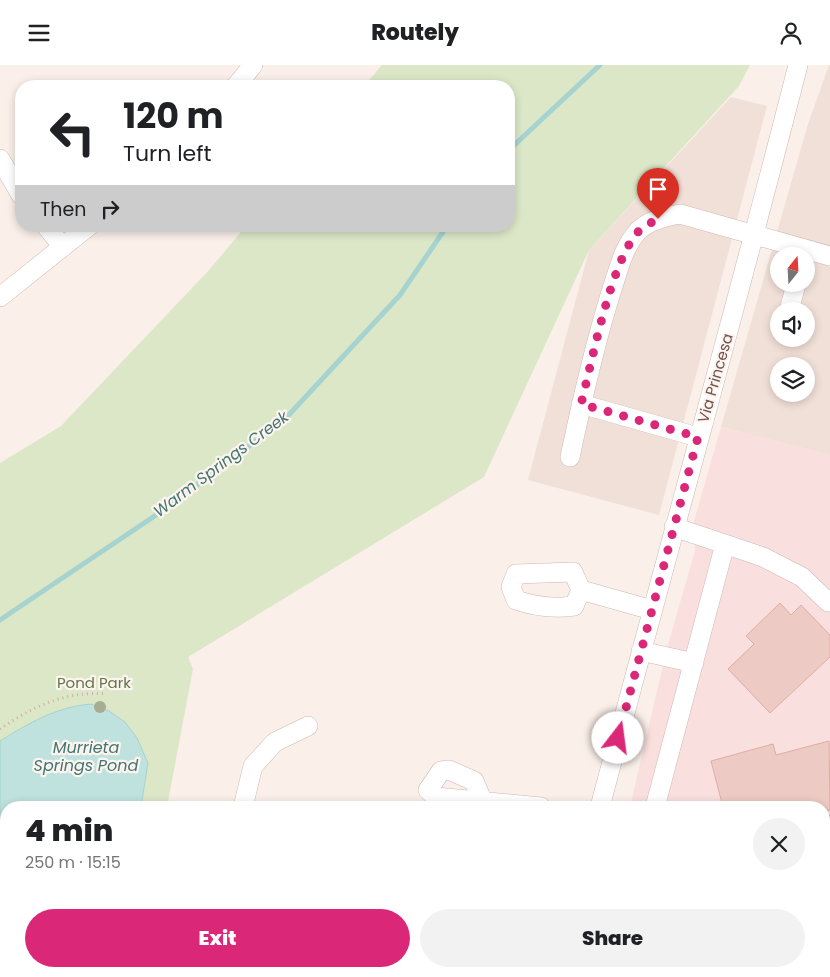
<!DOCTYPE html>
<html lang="en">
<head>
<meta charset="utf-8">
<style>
  :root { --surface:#fff; --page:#f2f2f2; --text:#202124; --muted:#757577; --accent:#db2777 }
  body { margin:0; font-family:Poppins,sans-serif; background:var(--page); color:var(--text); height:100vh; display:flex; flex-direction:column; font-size:19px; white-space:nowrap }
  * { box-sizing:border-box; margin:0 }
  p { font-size:16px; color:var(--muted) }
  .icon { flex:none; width:28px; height:28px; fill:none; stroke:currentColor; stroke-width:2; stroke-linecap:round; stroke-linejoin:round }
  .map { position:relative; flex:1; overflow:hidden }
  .panel { position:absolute; left:0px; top:736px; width:830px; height:176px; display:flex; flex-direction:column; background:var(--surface); border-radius:20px 20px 0 0; box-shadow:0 2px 8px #0003 }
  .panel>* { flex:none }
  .top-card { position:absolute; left:15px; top:15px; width:500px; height:152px; border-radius:20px; box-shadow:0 2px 8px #0003; background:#fff; color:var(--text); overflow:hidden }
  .needle { width:32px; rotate:18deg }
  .tools { position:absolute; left:770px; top:182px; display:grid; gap:10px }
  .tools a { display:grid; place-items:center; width:45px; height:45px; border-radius:50%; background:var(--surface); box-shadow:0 2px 8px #0003; font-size:25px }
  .pin { position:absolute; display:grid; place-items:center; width:42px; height:42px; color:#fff; margin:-51px -21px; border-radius:50% 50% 50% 0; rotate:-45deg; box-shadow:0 0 5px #0007 }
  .pin .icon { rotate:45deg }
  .me { position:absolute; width:55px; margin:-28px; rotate:15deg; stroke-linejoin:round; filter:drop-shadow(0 0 4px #0008) }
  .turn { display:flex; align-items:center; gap:18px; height:105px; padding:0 25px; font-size:22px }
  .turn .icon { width:65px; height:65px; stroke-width:2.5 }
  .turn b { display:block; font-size:35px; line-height:42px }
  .then { display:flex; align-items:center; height:48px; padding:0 25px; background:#0003; gap:10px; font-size:19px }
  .round { display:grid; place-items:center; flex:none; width:52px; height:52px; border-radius:26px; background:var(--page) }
  .overview { display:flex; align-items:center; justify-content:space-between; height:85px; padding:0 25px }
  h1 { font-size:30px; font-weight:800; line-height:38px }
  .button { display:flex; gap:10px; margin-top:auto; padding:10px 25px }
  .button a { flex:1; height:58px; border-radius:30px; background:var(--accent); color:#fff; font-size:20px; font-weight:800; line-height:58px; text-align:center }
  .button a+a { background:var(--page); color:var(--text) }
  header { display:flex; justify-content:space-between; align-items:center; height:65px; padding:0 25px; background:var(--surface); font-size:22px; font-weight:800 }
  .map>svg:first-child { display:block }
  .residential { fill:#f1e0d8; fill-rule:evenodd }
  .commercial { fill:#f9dfde }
  .green { fill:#dce7c8 }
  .water { fill:#bfe2de; stroke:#a6d3cf }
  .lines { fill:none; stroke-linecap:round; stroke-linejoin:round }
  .stream { stroke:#a6d3cf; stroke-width:5 }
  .building { fill:#edcac3; stroke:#deada5 }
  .minor-casing { stroke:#cdb8b3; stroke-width:20 }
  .path { stroke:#d2aca6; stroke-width:3; stroke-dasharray:1 4; stroke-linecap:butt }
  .minor { stroke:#fff; stroke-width:19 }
  .tree { fill:#a6ad90 }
  .route { stroke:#db2777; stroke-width:9; stroke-dasharray:0 16.2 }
  .labels { text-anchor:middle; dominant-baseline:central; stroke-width:4.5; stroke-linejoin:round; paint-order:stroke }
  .street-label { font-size:15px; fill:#72534f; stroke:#fdf4ef }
  .park-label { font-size:15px; fill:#617748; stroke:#fdf4ef }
  .water-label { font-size:16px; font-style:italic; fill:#447671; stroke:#fdf4ef }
</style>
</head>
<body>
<header><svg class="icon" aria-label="menu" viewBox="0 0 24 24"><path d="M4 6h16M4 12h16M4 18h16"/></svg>Routely<svg class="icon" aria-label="person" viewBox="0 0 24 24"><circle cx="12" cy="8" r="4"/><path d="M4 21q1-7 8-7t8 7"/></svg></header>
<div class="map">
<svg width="830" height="912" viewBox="0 0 830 912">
  <rect width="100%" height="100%" fill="#faefe9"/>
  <path class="residential" d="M 829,0 L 830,0 L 830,390 L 721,362 L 808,59 ZM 779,191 L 806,191 L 806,219 L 779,219 ZM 779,246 L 806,246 L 806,274 L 779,274 ZM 779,301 L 806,301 L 806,329 L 779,329 Z
    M 731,32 L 767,41 L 659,450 L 528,415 L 589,185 Z
    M 824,901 L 830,903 L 830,912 L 597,912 L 598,906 L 824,906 Z"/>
  <path class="commercial" d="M 721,362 L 830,390 L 830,903 L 824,901 L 824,742 L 630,742 L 667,583 L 695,486 L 694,456 Z"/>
  <path class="green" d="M 382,0 L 750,0 L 739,21 L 589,185 L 484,412 L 188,592 L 193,604 L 167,742 L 6,742 L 6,906 L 30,906 L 25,912 L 0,912 L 0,398 L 61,361 L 210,204 L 246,161 L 509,161 L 509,21 L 364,21 Z"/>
  <path class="water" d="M 91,639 L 109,646 L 125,657 L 137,673 L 148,698 L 141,741 L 140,742 L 6,742 L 6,888 L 0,895 L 0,676 C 29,658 56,642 91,639 Z
    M 830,762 L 830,830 L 825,830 L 824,766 Z"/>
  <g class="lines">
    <path class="stream" d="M 509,85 L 600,0
      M 0,555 L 165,444 L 285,354 L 400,230 L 447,161"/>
  </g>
  <path class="building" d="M 780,538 L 791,550 L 801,540 L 830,570 L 830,592 L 770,648 L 728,604 L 754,579 L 746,571 Z
    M 829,676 L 830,745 L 824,746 L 824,742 L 723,742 L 711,696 L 773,679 L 776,690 Z
    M 671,906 L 702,906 L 712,912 L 667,912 Z"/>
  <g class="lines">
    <g class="minor-casing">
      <path id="minor" d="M 236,21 L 253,0
        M 0,94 L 21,130
        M 46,161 L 63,182
        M 0,232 L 89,161
        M 789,246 L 796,219
        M 581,339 L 698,372
        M 570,392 C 582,335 595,277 613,221 C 619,203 624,181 638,166 C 649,155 666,152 680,149 L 830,191
        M 674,462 L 763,492 L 802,512 L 828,537 L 830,535
        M 581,525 L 574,541 C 553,544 536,542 516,535 L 511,522 L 516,509 L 573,507 L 581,525 L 652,545
        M 641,586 L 694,598
        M 483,737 L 474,716 L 449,705 L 441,706 L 428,725 L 436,732 L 541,742
        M 243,742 L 253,701 L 275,677 L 308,661
        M 600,742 C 665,495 735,248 798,0
        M 655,742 L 725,479
        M 786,906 L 802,912
        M 142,912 L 162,906
        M 542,912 L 543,906
        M 568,912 L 569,906
        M 627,912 L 630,906"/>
    </g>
    <path class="path" d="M 0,664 C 32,642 67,625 107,629
      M 824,752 L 830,751"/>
    <use href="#minor" class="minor"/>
  </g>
  <circle class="tree" cx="100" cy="642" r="6"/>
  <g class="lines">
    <path class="route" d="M 618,673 L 698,372 L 581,339 C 592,297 611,196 638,167 C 643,161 651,158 658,154"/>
  </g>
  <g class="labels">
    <g class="street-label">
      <text transform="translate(715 313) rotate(-74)">Via Princesa</text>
    </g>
    <g class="park-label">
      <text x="94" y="617">Pond Park</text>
    </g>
    <g class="water-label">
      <text transform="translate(221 399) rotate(-37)">Warm Springs Creek</text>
      <text x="86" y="682">Murrieta<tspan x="86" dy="18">Springs Pond</tspan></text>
    </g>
  </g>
</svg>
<div class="tools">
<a><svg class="needle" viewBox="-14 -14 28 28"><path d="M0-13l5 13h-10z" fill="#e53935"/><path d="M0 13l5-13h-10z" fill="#757577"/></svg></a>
<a><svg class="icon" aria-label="sound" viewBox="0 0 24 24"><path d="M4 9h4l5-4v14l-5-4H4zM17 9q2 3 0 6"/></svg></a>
<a><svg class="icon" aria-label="layers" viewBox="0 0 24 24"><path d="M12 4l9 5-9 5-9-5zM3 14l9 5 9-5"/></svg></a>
</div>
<div class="pin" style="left:658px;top:154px;background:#d93025"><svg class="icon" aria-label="arrive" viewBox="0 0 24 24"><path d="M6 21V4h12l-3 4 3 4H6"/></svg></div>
<svg class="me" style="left:618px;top:673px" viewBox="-20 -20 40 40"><circle r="19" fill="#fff"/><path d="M0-13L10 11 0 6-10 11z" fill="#db2777"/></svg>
<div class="top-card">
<div class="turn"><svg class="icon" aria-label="left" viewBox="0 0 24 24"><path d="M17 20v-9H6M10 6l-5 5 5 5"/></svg><div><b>120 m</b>Turn left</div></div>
<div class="then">Then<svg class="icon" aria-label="right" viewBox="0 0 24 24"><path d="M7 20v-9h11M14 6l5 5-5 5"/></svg></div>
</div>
<section class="panel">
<div class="overview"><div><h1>4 min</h1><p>250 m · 15:15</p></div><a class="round"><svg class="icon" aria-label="close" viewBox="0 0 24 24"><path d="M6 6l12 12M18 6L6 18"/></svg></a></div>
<div class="button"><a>Exit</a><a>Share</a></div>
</section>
</div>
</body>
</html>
